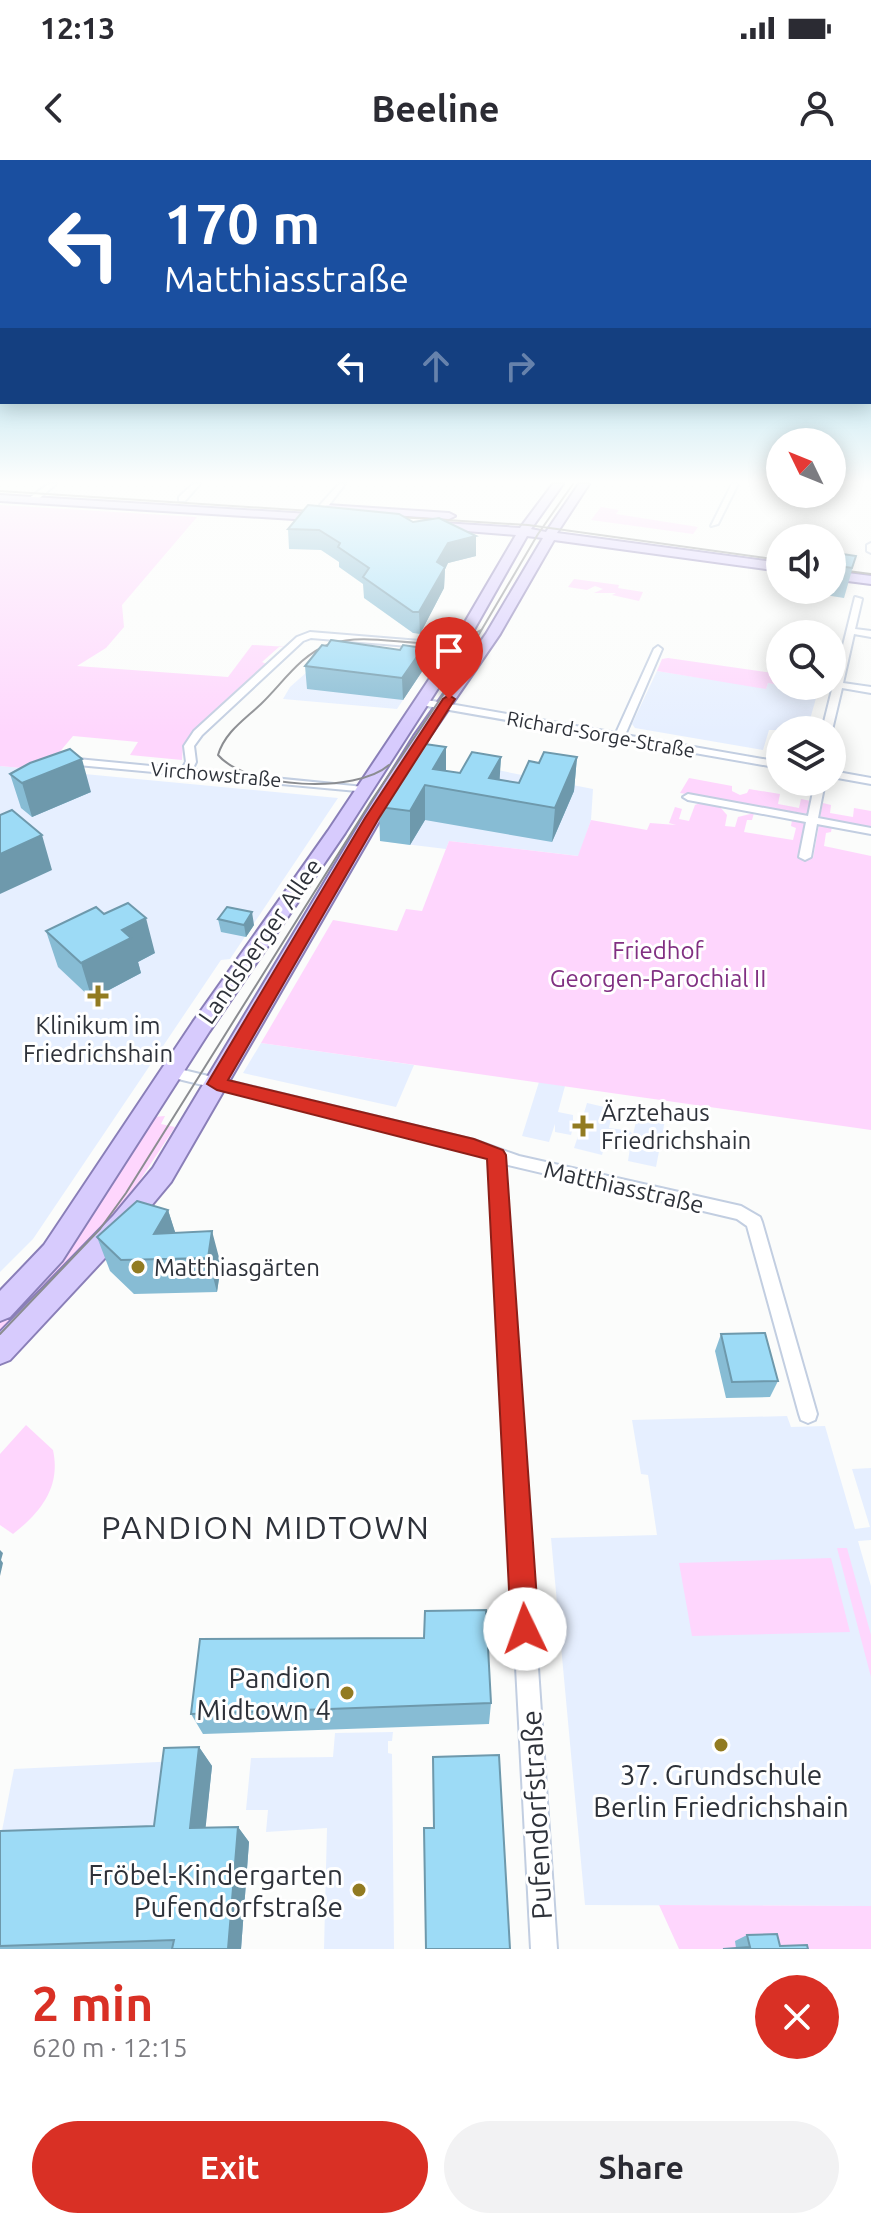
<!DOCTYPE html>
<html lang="en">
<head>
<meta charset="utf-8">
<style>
  :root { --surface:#fff; --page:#f2f2f3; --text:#2b2b33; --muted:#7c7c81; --accent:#d93025 }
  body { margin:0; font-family:Ubuntu,sans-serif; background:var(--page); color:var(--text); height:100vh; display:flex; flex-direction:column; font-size:30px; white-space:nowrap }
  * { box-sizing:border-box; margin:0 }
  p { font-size:26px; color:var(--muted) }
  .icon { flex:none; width:44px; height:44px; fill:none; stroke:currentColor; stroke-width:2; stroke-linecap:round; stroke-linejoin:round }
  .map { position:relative; height:1789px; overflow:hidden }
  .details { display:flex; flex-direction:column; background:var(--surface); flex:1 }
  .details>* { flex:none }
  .top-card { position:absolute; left:0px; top:0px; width:872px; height:244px; box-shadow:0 4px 20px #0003; background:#1a4fa0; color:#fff; overflow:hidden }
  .needle { width:52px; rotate:313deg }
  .controls { position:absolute; left:766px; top:268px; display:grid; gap:16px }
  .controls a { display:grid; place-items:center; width:80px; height:80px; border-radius:50%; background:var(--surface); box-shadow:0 4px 20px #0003; font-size:40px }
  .pin { position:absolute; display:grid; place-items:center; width:68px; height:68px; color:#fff; margin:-82px -34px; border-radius:50% 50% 50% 0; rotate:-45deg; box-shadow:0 0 8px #0007 }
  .pin .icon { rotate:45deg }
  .me { position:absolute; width:88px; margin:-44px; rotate:357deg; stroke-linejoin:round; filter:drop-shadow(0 0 6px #0008) }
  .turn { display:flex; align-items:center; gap:28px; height:168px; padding:0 32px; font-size:36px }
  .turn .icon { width:104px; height:104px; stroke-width:2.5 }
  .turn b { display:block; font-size:56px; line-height:68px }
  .lanes { display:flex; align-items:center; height:76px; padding:0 32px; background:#0003; justify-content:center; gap:40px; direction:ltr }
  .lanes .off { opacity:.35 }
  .round { display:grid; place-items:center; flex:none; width:84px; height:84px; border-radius:42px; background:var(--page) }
  .summary { display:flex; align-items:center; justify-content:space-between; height:136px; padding:0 32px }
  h1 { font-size:48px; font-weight:600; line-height:60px; color:var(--accent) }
  .primary-button { display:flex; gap:16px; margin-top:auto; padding:16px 32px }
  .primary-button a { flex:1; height:92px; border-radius:48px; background:var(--accent); color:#fff; font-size:32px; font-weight:600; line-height:92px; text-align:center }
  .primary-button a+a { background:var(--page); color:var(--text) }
  .status { display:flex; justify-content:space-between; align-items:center; height:56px; padding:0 40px; background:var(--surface); direction:ltr }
  .status svg { height:22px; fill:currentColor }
  header { display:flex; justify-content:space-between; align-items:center; height:104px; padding:0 32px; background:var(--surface); font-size:36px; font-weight:600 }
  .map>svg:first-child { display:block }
  .built { fill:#e6efff }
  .green { fill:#fed6fd }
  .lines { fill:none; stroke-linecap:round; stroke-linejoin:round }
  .street-casing { stroke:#c2cee1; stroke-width:4 }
  .primary-casing { stroke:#8a7fb8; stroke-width:4 }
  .street { fill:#fff; fill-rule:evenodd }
  .primary { fill:#d7cbfd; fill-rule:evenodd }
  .tram { stroke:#8b8d91; stroke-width:2 }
  .wall { fill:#87bcd4 }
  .shaded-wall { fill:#6e99ac }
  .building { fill:#9ddbf6; stroke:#6e99ac; stroke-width:2 }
  .route { fill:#d93025; stroke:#8d1f18; stroke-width:2 }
  .poi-dot { fill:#927b21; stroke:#fff; stroke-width:3 }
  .labels { text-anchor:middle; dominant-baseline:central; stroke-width:6; stroke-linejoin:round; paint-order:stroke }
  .far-street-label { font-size:20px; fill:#2e323a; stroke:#fff }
  .street-label { font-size:24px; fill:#2e323a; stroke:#fff }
  .park-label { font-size:24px; fill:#813082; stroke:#fff }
  .poi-label { font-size:24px; fill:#2e323a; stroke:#fff; text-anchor:start }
  .near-poi-label { font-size:28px; fill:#2e323a; stroke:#fff; text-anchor:end }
  .near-street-label { font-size:28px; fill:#2e323a; stroke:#fff }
  .near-neighbourhood-label { font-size:32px; letter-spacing:2px; fill:#2e323a; stroke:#fff }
</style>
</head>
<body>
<div class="status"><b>12:13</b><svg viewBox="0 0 49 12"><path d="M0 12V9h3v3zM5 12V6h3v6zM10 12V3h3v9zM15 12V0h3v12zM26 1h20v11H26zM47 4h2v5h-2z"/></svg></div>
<header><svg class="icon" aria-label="back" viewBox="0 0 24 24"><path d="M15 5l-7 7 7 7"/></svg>Beeline<svg class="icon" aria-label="person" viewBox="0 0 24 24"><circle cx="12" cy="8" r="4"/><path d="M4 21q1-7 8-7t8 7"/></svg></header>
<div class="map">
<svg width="871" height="1789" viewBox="0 0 871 1789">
  <rect width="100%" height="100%" fill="#fbfcfb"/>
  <path class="built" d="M 325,496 L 423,510 L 397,549 L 283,539 L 290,527 Z
    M 657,511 L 766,528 L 768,523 L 818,531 L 807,570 L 769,570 L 763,590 L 635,568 L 632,564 Z
    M 472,605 L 593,629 L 591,660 L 579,696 L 449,681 L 446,689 L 380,681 L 420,610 L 465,614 Z
    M 0,606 L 338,638 L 230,799 L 221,800 L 33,1079 L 0,1112 Z
    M 261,883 L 414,905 L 396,947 L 243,913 Z
    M 539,922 L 565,926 L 558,952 L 573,955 L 573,960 L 581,963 L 587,943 L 613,949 L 609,968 L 624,970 L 625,967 L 633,974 L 638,954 L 665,960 L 656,1007 L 628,1001 L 631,981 L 607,976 L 602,995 L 574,988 L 580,970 L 573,967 L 571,975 L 555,972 L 555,964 L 549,982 L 522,976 Z
    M 787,1256 L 791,1267 L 825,1266 L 855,1369 L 870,1367 L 852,1309 L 871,1308 L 871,1380 L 858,1381 L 871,1426 L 871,1746 L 585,1745 L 551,1378 L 657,1375 L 648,1315 L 641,1314 L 632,1260 Z
    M 393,1572 L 392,1581 L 388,1581 L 388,1593 L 392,1594 L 394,1789 L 324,1789 L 327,1668 L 266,1672 L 268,1650 L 246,1650 L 251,1598 L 333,1597 L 335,1573 Z
    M 179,1601 L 212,1606 L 204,1683 L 249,1682 L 241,1789 L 0,1789 L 0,1681 L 14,1609 Z"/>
  <path class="green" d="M 0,345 L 197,357 L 122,445 L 124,467 L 106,488 L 77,506 L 228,517 L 252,485 L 289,487 L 279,487 L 262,502 L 269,505 L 189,576 L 183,586 L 182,600 L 130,595 L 138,582 L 73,576 L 47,607 L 52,611 L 0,606 Z
    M 601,347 L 619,350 L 616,354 L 698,367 L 693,374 L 591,360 Z
    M 574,419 L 619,425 L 618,428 L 643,432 L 639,441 L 612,435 L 616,433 L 594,433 L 603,429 L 595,426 L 587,430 L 568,427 Z
    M 668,498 L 780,514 L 780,525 L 768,523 L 766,529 L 657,511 L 662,499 Z
    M 689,618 L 732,626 L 732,631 L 740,635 L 747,633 L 749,629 L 780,634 L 778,644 L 799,648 L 801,639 L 811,641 L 808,654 L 680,633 Z
    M 700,643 L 720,647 L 727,655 L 725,666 L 735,667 L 738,657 L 754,653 L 752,660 L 747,660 L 744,672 L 793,680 L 796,668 L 791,666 L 792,660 L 805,662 L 800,696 L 813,698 L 819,665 L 832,667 L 831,672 L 826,673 L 824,686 L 871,696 L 871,970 L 261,883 L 333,760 L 397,771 L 406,749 L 422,751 L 449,681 L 578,696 L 591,660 L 647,670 L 650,663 L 676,665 L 669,663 L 675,647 L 682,649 L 679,659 L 689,661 L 695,645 Z
    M 823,643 L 831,645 L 830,653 L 853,657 L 854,648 L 871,651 L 871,668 L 823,658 L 820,656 Z
    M 165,956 L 161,964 L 175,967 L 121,1049 L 0,1180 L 0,1159 L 153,957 Z
    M 26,1265 L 53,1290 C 61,1327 41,1352 13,1374 L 0,1365 L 0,1294 Z
    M 837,1388 L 847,1388 L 871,1475 L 871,1517 Z
    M 831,1398 L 850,1472 L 692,1476 L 679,1403 Z
    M 659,1745 L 871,1746 L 871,1789 L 679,1789 Z"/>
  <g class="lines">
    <g class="street-casing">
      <path id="street" d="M 49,324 L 56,324 L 35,342 L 29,342 L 29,338 Z
        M 193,324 L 200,324 L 185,341 L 179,341 L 179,337 Z
        M 339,324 L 345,324 L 326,349 L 320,349 L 320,345 Z
        M 732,324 L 738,324 L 718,364 L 711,366 Z
        M 871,383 L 871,393 L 867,391 L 867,385 Z
        M 855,437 L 862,439 L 855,469 L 871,471 L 871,477 L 854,474 L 843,523 L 871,527 L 871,533 L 842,528 L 832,570 L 822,570 Z
        M 310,472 L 457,484 L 461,487 L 457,490 L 311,478 L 303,481 L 202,575 L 194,586 L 196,602 L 192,610 L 364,627 L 369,630 L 368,632 L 67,604 L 62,601 L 67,598 L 182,609 L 186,602 L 184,586 L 194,571 L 297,477 Z
        M 658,486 L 662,489 L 625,575 L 780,602 L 780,608 L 421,545 L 416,542 L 421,539 L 616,573 L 654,489 Z
        M 832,611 L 871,618 L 871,624 L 832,617 Z
        M 815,622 L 825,622 L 818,658 L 871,668 L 871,674 L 817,664 L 811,697 L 805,700 L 799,697 L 806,662 L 688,640 L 683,637 L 688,634 L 808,656 Z
        M 171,907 L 474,980 L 519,996 L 741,1046 L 760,1057 L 762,1062 L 817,1254 L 815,1260 L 808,1263 L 801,1260 L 799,1254 L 747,1066 L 737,1059 L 504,1004 L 557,1789 L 531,1789 L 489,998 L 472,991 L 166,916 L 164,912 Z"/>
    </g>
    <g class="primary-casing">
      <path id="primary" d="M 553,324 L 563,324 L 531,369 L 546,372 L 579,324 L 589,324 L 557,373 L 780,403 L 780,411 L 554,380 L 500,474 L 430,576 L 381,658 L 171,1022 L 131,1070 L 10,1200 L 0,1204 L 0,1172 L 113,1056 L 153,1008 L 363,658 L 414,576 L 486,474 L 543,378 L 527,376 L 462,491 L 345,673 L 209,872 L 62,1101 L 10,1157 L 0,1161 L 0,1131 L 44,1085 L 193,862 L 328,671 L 448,491 L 516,375 L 428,368 L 422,365 L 428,362 L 520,368 Z
        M 0,335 L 326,355 L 332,358 L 326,361 L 0,341 Z
        M 327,345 L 449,353 L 455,356 L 449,359 L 323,350 L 321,348 Z
        M 832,411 L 871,416 L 871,424 L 832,419 Z"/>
    </g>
    <use href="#street" class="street"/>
    <use href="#primary" class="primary"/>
    <path class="tram" d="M 0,331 L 327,352
      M 383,356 L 528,365 L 780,400
      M 832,409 L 871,414
      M 389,605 C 356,634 247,629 218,595 C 225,572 244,560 261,544 C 282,524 301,494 330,484 C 380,468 435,500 481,470
      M 0,1174 L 100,1069 L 126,1033 L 372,640 L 445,532 L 538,374 L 573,324"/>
  </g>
  <path class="wall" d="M 308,345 L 476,396 L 448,403 L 445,409 L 444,428 L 420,474 L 413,473 L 364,438 L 363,424 L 339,407 L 339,402 L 321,390 L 289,389 L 288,369 Z
    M 836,393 L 856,396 L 844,438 L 825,435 L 826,430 L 832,430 L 832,407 Z
    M 305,506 L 423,510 L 403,540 L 307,529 Z
    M 446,587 L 446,611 L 460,613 L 501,597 L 499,620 L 519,623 L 539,603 L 577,597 L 574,631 L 552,682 L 425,660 L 410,685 L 380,681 L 379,647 Z
    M 10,614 L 91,632 L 32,657 L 21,648 Z
    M 104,754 L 155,793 L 138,802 L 141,813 L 92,839 L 58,807 L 46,771 Z
    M 218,759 L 254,765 L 246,777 L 221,772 Z
    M 168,1050 L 175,1073 L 221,1105 L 217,1132 L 134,1134 L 110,1111 L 97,1077 Z
    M 721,1174 L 778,1221 L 770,1237 L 726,1238 L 715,1191 Z
    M 424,1478 L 491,1543 L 489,1564 L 203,1574 L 191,1554 Z
    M 199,1587 L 212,1606 L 205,1668 L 238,1667 L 249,1682 L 241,1789 L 0,1789 L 0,1671 L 154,1666 Z
    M 747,1775 L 780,1786 L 808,1789 L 722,1789 L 736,1788 L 735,1781 Z"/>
  <path class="shaded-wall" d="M 476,376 L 476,396 L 448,403 L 445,409 L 444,428 L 420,474 L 419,452 L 437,402 L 448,383 Z
    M 423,488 L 423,510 L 403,540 L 402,518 Z
    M 446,587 L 446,621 L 433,609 Z
    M 501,597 L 499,630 L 489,618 Z
    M 577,597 L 574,631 L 552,682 L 555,648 Z
    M 82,599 L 91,632 L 32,657 L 22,623 Z
    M 425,625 L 425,660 L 410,685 L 410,651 Z
    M 42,675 L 52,710 L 0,734 L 0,694 Z
    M 252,752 L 254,765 L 246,777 L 244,765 Z
    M 146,758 L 155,793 L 138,802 L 141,813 L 92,839 L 81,803 L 122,770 Z
    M 168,1050 L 179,1084 L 154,1074 Z
    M 212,1071 L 221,1105 L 217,1132 L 208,1098 Z
    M 0,1390 L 3,1393 L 1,1400 L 3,1403 L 0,1416 Z
    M 199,1587 L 212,1606 L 204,1683 L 190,1668 Z
    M 238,1667 L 249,1682 L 241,1789 L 228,1789 Z"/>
  <path class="building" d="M 308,345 L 399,354 L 413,362 L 439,358 L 476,376 L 448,383 L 437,402 L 445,407 L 419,452 L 413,452 L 363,417 L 369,408 L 338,387 L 340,383 L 319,370 L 288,369 Z
    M 836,393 L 856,396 L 852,408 L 832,405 Z
    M 331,480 L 400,490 L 403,485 L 423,488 L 402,518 L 305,506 L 322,485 L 327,486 Z
    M 418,583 L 446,587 L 433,609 L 460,613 L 472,592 L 501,597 L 489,618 L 519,623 L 529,601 L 539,603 L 544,592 L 577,597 L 555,648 L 425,625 L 410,651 L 379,647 Z
    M 70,589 L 82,599 L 22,623 L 10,614 L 30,603 Z
    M 12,650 L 42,675 L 0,694 L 0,655 Z
    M 128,743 L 146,758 L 122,770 L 131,778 L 81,803 L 46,771 L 96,747 L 104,754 Z
    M 227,747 L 252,752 L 244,765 L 218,759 Z
    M 137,1041 L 168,1050 L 154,1074 L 212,1071 L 208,1098 L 121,1100 L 97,1077 Z
    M 765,1173 L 778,1221 L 732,1222 L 721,1174 Z
    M 486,1450 L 491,1543 L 191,1554 L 200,1479 L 424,1478 L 425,1451 Z
    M 199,1587 L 190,1668 L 238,1667 L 228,1789 L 172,1789 L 174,1780 L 0,1786 L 0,1671 L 154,1666 L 164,1588 Z
    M 499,1595 L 510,1789 L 426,1789 L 424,1668 L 434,1668 L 433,1597 Z
    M 777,1774 L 780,1786 L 807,1785 L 808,1789 L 723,1789 L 750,1787 L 747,1775 Z"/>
  <linearGradient id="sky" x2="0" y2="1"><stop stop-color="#52b8d7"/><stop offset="0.56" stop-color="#fdfefd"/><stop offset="1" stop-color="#fdfefd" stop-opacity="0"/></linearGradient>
  <rect width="871" height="574" fill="url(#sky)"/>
  <path class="route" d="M 449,535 L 455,539 L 379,658 L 228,920 L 474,979 L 503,990 L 506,995 L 539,1469 L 535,1479 L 525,1483 L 515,1479 L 511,1469 L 487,999 L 217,930 L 207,924 L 365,658 L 443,539 Z"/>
  <g class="poi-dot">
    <path d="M94 824h8v8h8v8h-8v8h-8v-8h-8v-8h8z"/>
    <path d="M579 954h8v8h8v8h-8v8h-8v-8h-8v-8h8z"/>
    <circle cx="138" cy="1107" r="8"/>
    <circle cx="347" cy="1533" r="8"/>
    <circle cx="721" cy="1585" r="8"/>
    <circle cx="359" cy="1730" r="8"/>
  </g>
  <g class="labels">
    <g class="far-street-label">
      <text transform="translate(601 574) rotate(10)">Richard-Sorge-Straße</text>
      <text transform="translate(216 614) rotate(5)">Virchowstraße</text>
    </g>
    <g class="street-label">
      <text transform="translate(260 781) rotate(-55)">Landsberger Allee</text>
      <text transform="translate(624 1027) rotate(13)">Matthiasstraße</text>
    </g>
    <g class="park-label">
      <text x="658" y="790">Friedhof<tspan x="658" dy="28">Georgen-Parochial II</tspan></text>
    </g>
    <g class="poi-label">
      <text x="98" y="865" text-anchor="middle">Klinikum im<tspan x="98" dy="28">Friedrichshain</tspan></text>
      <text x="601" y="952">Ärztehaus<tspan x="601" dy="28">Friedrichshain</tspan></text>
      <text x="154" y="1107">Matthiasgärten</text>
    </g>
    <g class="near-poi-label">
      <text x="331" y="1517">Pandion<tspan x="331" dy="32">Midtown 4</tspan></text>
      <text x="721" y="1614" text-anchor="middle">37. Grundschule<tspan x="721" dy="32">Berlin Friedrichshain</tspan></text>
      <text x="343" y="1714">Fröbel-Kindergarten<tspan x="343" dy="32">Pufendorfstraße</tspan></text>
    </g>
    <g class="near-street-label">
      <text transform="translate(536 1655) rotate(-93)">Pufendorfstraße</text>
    </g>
    <g class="near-neighbourhood-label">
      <text x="266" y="1367">PANDION MIDTOWN</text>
    </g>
  </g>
</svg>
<div class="controls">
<a><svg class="needle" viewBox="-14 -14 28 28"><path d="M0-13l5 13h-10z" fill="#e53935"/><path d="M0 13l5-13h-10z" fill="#7c7c81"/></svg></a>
<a><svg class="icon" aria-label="sound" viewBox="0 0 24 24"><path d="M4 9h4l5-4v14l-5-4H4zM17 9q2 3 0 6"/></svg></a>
<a><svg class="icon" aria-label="search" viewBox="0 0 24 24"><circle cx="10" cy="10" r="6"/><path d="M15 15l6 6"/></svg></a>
<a><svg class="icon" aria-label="layers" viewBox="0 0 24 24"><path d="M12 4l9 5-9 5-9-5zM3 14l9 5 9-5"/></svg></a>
</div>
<div class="pin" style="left:449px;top:539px;background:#d93025"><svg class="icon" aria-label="arrive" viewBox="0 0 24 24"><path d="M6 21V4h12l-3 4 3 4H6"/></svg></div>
<svg class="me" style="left:525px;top:1469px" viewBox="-20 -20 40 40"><circle r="19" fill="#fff"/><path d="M0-13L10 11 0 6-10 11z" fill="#d93025"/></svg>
<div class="top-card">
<div class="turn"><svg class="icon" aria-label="left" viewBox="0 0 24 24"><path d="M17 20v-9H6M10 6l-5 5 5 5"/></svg><div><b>170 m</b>Matthiasstraße</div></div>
<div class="lanes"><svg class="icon" aria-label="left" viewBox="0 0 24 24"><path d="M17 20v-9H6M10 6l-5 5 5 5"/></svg><svg class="icon off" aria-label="ahead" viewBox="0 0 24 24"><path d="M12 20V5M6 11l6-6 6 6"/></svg><svg class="icon off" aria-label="right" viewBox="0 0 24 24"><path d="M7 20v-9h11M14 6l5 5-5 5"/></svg></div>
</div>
</div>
<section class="details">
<div class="summary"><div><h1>2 min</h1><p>620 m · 12:15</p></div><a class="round" style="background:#d93025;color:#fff"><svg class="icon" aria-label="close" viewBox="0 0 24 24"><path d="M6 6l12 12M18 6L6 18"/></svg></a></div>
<div class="primary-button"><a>Exit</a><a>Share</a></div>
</section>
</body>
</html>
